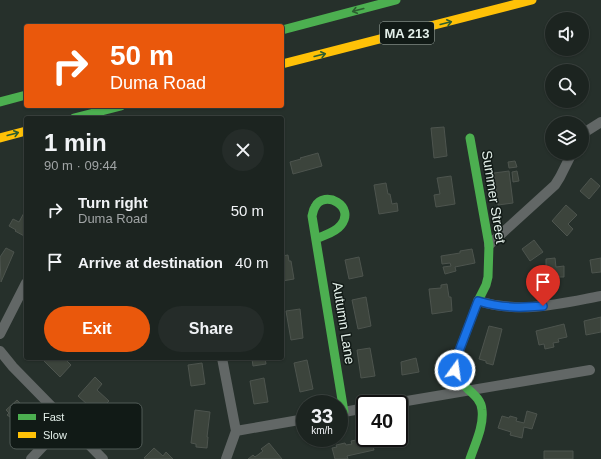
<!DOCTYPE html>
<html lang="en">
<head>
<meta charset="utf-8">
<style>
  :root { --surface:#1c2420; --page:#252c29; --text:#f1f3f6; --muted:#a0a4a5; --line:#3a413e; --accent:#ea580c }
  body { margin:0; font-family:Helvetica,sans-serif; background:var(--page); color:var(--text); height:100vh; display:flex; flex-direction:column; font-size:15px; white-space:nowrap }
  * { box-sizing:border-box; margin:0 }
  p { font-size:13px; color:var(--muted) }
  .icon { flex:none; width:22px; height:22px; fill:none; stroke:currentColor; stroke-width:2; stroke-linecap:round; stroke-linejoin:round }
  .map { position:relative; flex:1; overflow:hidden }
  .panel { position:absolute; left:24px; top:116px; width:260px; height:244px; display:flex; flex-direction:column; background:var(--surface); border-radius:4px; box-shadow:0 1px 3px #0004,0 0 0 1px var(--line) }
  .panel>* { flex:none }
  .guide { position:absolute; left:24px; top:24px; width:260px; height:84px; border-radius:4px; box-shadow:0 1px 3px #0004,0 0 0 1px var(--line); background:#ea580c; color:#fff; overflow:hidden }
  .controls { position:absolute; left:545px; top:12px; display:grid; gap:8px }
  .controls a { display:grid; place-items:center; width:44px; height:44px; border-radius:50%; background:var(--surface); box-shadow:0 1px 3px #0004,0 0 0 1px var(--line); font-size:20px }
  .speed { position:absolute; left:296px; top:395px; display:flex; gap:8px; font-size:20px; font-weight:700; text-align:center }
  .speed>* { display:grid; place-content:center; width:52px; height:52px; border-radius:50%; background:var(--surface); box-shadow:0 1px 3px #0004,0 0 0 1px var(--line); line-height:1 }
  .speed small { font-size:10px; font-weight:400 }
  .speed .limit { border:2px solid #111; border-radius:6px; background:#fff; color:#111 }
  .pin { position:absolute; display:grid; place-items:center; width:34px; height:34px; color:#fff; margin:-41px -17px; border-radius:50% 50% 50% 0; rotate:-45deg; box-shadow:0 0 4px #0007 }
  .pin .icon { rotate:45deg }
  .me { position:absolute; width:44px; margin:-22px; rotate:14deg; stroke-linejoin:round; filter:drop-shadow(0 0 3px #0008) }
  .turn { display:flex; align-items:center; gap:14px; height:84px; padding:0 20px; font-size:18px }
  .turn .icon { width:52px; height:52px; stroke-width:2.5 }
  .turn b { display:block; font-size:28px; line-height:34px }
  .round { display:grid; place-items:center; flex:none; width:42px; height:42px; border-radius:21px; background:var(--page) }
  .headline { display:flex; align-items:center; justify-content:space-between; height:68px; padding:0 20px }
  h1 { font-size:24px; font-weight:700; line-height:30px }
  .button { display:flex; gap:8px; margin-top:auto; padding:8px 20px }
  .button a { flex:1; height:46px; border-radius:24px; background:var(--accent); color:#fff; font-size:16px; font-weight:700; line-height:46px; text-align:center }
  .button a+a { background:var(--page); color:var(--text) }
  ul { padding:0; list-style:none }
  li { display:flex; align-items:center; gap:12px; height:52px; padding:0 20px }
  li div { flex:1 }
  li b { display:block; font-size:15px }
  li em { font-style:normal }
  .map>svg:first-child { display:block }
  .building { fill:#3c443c; stroke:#4d544e }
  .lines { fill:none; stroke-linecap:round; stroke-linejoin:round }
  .street { stroke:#626766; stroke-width:10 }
  .fast { stroke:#4caf50; stroke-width:9 }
  .slow { stroke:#ffc107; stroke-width:9 }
  .oneway { stroke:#2c5d30 }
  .route-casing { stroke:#114b97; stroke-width:10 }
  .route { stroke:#1a73e8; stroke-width:7 }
  .labels { text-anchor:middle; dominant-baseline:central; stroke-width:3; stroke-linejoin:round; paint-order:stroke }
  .shield { fill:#111a16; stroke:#a5b0aa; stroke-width:1 }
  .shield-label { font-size:13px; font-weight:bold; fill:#e4f0ea }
  .street-label { font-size:14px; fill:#e4f0ea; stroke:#111a16 }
  .key { fill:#111a16; stroke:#505a56; stroke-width:1 }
  .key-label { font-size:11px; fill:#e4f0ea }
</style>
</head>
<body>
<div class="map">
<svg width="601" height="459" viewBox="0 0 601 459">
  <rect width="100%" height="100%" fill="#26302b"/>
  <path class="building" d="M 444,127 L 447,156 L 434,158 L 431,128 Z
    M 318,153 L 322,166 L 293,174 L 290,162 L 301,159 L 300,158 Z
    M 515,161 L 517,167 L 509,168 L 508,162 Z
    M 509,171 L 513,203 L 498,205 L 494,173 Z
    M 517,171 L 519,181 L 513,182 L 512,172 Z
    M 451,176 L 455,204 L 436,207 L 434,195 L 440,194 L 437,178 Z
    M 591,178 L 600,186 L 589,199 L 580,191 Z
    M 386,183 L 388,194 L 390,194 L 392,204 L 397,203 L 398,211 L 379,214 L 374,185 Z
    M 566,205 L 577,215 L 568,224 L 573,229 L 567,236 L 552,221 Z
    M 25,211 L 26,211 L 26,237 L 15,231 L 16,230 L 9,226 L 13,219 L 19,222 Z
    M 534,240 L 543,252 L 530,261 L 522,249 Z
    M 6,248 L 14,252 L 1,282 L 0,257 Z
    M 472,249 L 475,263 L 455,267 L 456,271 L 445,274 L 443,267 L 451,266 L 450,263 L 442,264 L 441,256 L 460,253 L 460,251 Z
    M 288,255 L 289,261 L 291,261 L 294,279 L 282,281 L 282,256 Z
    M 359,257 L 363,276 L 349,279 L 345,260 Z
    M 555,258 L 556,267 L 564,266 L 564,277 L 557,277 L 557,279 L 539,280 L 538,268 L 546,267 L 546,259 Z
    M 601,258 L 601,272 L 592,273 L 590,260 Z
    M 447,284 L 449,297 L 451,297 L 452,311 L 432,314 L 429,289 L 441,288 L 441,285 Z
    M 366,297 L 371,326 L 358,329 L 352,300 Z
    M 300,309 L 303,338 L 291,340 L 286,311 Z
    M 601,317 L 601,332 L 586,335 L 584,321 Z
    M 564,324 L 567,337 L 558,339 L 559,342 L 553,343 L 554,347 L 545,349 L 544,344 L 539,345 L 536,331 Z
    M 489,326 L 502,329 L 493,365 L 486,363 L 486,361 L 479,359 Z
    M 370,348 L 375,376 L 361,378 L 357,350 Z
    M 41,358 L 64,358 L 71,365 L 60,377 Z
    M 246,358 L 265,358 L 266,364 L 253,366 L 252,359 L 246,360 Z
    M 416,358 L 419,372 L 402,375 L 401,362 Z
    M 307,360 L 313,389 L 300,392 L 294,363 Z
    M 202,363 L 205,384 L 191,386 L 188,365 Z
    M 95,377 L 102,384 L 97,390 L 109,401 L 98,412 L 89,404 L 88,405 L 78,396 Z
    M 264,378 L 268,402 L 254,404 L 250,381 Z
    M 17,400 L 36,419 L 23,431 L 18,425 L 19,424 L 11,416 L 10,417 L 7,415 L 9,413 L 6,410 Z
    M 195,410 L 210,412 L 207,437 L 208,437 L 207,448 L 196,447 L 196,444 L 191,443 Z
    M 527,411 L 537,414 L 532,429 L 524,427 L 522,438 L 510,435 L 511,432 L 498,428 L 502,416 L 509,418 L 510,416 L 517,418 L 516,421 L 524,423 Z
    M 365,436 L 365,438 L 371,438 L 374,450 L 347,456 L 348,459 L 335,459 L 332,448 L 337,447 L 336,445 L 345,443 L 346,445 L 352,444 L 351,441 L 361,439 L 360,437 Z
    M 269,443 L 282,459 L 248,459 L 253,455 L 255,457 L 263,451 L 261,449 Z
    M 154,448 L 163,456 L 166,452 L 173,459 L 146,459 L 144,458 Z
    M 544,451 L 573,451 L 573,459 L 544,459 Z"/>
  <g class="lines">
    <path class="street" d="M 582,134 L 601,122
      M 489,245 L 555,185 L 560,177 L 572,153
      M 478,301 C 522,314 558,304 601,296
      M 0,334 L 26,283
      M 0,351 L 13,367 L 103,459
      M 222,358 L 236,431 L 226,459
      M 389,404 L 590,370
      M 339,413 L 365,408
      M 236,431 L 305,419
      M 31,459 L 66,422"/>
    <path class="fast" d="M 282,30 L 396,0
      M 0,102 L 26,95
      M 74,118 L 121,106
      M 470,138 L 489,245 L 488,277 L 486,285 L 478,301 L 456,359 C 456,364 455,370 457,375 C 462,389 481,394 482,410 C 484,426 475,444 470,459
      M 316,239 C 324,235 335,233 341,225 C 356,206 324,189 315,207 C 313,210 313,213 312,216 L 344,412"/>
    <path class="slow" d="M 282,64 L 532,0
      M 0,138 L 26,131"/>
  </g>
  <defs><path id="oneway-shaft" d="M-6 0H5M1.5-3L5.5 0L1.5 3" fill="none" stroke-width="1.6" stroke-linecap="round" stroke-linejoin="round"/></defs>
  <g class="oneway">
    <use href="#oneway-shaft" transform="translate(358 10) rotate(165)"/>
    <use href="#oneway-shaft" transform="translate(446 23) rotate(-14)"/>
    <use href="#oneway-shaft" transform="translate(320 55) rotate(-14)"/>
    <use href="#oneway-shaft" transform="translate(13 134) rotate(-15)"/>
  </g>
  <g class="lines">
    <g class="route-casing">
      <path id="route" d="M 455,370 L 456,359 L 478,301 C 501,308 519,308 543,306"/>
    </g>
    <use href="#route" class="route"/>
  </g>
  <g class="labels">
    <rect class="shield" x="380" y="22" width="54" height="22" rx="3"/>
    <g class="shield-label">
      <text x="407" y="33">MA 213</text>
    </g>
    <g class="street-label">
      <text transform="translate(494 197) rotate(81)">Summer Street</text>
      <text transform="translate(344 323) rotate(81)">Autumn Lane</text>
    </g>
  </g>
  <rect x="10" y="403" width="132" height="46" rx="6" class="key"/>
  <rect x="18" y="414" width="18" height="6" fill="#4caf50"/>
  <rect x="18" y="432" width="18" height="6" fill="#ffc107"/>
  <g class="key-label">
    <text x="43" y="421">Fast</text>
    <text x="43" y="439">Slow</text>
  </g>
</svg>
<div class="controls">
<a><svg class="icon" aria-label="sound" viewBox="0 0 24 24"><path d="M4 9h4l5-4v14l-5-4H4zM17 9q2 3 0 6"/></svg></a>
<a><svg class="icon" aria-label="search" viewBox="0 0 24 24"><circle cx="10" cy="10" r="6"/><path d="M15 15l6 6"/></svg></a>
<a><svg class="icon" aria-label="layers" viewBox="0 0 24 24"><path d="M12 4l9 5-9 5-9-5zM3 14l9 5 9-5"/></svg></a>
</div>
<div class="speed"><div>33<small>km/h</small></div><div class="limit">40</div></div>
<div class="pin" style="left:543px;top:306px;background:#d93025"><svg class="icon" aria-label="arrive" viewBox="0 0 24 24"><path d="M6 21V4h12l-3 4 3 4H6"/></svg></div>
<svg class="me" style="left:455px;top:370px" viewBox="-20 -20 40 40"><circle r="17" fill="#1a73e8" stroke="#fff" stroke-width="3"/><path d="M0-11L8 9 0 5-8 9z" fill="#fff"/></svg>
<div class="guide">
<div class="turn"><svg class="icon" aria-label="right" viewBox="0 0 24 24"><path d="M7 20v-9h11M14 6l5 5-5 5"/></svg><div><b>50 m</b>Duma Road</div></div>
</div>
<section class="panel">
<div class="headline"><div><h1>1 min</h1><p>90 m · 09:44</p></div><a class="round"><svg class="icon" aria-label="close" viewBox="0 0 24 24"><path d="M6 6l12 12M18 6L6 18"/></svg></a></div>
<ul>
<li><svg class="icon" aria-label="right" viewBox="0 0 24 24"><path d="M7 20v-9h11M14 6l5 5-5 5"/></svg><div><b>Turn right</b><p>Duma Road</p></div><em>50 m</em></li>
<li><svg class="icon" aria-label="arrive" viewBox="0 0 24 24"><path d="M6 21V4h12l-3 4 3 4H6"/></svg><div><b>Arrive at destination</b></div><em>40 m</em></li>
</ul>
<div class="button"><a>Exit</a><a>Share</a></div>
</section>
</div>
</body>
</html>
